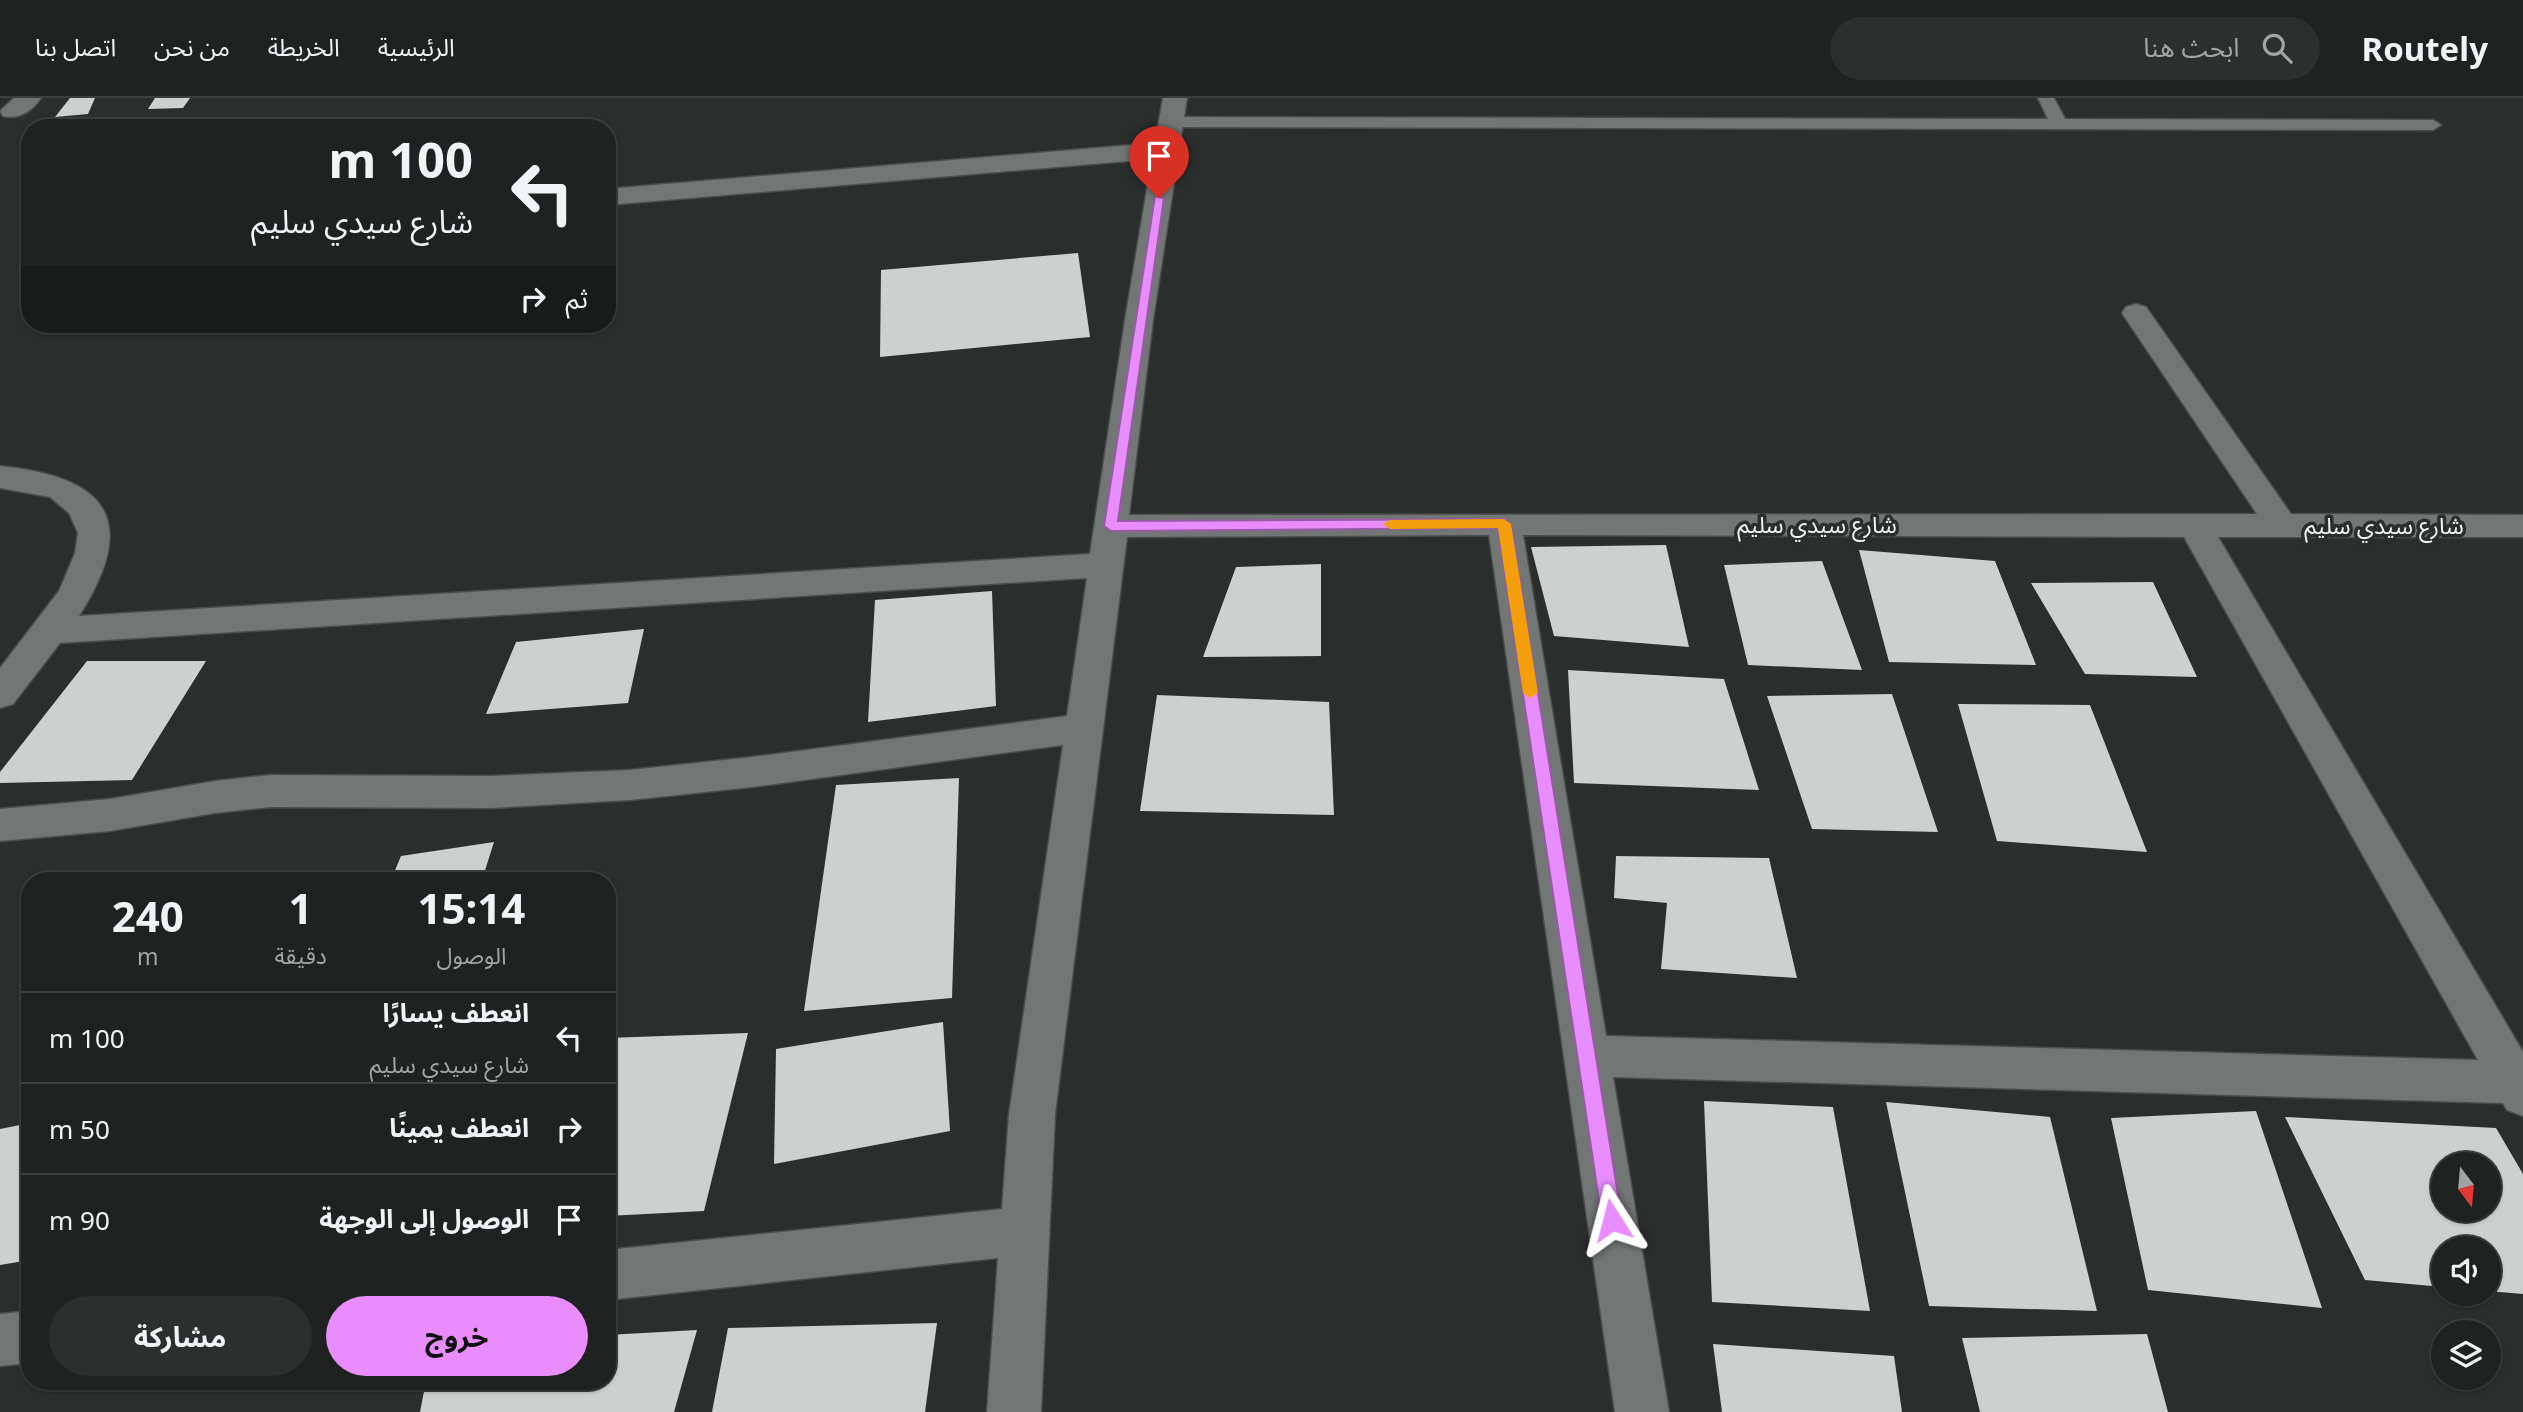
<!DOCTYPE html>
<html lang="ar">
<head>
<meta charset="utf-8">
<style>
  :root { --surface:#202221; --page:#2d2f2e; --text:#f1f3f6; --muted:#a2a4a5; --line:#3d3f3f; --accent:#e98dfe }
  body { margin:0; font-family:"Noto Sans","Noto Sans Arabic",sans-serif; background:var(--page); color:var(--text); direction:rtl; height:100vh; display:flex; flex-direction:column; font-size:26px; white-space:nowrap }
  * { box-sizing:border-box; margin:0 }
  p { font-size:23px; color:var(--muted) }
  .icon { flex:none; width:38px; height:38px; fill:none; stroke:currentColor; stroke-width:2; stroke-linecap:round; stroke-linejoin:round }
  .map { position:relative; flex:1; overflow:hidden; direction:ltr }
  .panel { position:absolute; left:21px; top:774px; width:595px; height:518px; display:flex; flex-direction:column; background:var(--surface); border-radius:28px; box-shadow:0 2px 5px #0004,0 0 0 2px var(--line); direction:rtl }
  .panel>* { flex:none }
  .hud { position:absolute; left:21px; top:21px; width:595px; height:214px; border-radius:28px; box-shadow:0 2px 5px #0004,0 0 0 2px var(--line); direction:rtl; background:#202221; color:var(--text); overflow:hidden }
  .needle { width:46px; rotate:164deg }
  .tools { position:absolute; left:2431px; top:1054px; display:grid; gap:14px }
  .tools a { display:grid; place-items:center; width:70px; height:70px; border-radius:50%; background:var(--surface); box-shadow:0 2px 5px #0004,0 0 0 2px var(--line); font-size:35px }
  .pin { position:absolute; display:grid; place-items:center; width:60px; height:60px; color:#fff; margin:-72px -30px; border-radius:50% 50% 50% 0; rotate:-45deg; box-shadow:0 0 7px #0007 }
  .pin .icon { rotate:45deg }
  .me { position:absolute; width:77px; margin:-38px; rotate:351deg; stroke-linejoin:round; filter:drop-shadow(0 0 5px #0008) }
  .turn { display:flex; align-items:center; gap:24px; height:147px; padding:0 28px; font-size:32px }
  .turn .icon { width:91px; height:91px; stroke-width:2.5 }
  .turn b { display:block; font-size:49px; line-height:60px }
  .then { display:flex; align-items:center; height:66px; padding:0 28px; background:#0003; gap:14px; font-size:26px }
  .eta { display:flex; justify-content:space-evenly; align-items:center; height:119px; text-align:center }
  .eta b { font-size:42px; font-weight:700; line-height:49px }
  .button { display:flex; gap:14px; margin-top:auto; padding:14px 28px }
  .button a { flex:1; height:80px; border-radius:42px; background:var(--accent); color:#111; font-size:28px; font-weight:700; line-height:80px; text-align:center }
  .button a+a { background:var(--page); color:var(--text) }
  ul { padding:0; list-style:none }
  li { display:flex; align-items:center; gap:21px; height:91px; padding:0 28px; border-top:2px solid var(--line) }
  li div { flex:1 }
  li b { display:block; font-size:26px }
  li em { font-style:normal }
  header { display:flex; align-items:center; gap:42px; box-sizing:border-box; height:98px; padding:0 35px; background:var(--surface); border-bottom:2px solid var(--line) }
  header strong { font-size:33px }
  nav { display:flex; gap:38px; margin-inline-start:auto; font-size:24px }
  .search { width:490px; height:63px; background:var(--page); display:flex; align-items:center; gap:18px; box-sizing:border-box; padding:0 24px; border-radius:38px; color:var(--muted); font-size:26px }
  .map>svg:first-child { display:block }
  .building { fill:#ccd0cf; fill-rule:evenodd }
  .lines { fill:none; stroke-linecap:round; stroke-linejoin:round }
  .lane-casing { stroke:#494c4b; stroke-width:3 }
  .street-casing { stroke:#494c4b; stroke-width:3 }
  .lane { fill:#727674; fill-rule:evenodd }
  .street { fill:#727674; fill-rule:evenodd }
  .route { fill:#e98dfe; stroke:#975ca5; stroke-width:2 }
  .slow { fill:#f59e0b }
  .labels { text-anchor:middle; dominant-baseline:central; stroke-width:7; stroke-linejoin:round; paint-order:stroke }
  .street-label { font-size:23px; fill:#f3f5f4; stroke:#2a2e2c }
</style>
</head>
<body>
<header>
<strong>Routely</strong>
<div class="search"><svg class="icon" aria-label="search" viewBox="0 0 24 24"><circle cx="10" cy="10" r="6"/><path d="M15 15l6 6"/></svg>ابحث هنا</div>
<nav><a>الرئيسية</a><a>الخريطة</a><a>من نحن</a><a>اتصل بنا</a></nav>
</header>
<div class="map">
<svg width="2523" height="1314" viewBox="0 0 2523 1314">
  <rect width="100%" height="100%" fill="#2a2e2c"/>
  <path class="building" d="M 70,0 L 95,0 L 88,16 L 55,19 Z
    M 155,0 L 190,0 L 183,10 L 148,11 Z
    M 1078,155 L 1090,239 L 880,259 L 881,172 Z
    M 1666,447 L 1689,549 L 1554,538 L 1531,449 Z
    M 1859,452 L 1995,463 L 2036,567 L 1889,564 Z
    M 1822,463 L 1862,572 L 1748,567 L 1724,467 Z
    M 1321,466 L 1321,558 L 1203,559 L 1236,469 Z
    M 2153,484 L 2197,579 L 2085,576 L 2031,485 Z
    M 992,493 L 996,608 L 868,624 L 875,502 Z
    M 644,531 L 628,605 L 486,616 L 516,544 Z
    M 87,563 L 206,563 L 132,682 L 0,685 L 0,674 Z
    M 1568,572 L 1724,581 L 1759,692 L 1574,685 Z
    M 1892,596 L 1938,734 L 1812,731 L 1767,598 Z
    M 1157,597 L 1329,604 L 1334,717 L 1140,713 Z
    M 1958,606 L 2090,607 L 2147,754 L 1997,743 Z
    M 959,680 L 952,900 L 804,913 L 836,687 Z
    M 494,744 L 482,782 L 391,782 L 401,758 Z
    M 1616,758 L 1769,760 L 1797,880 L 1661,871 L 1667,805 L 1614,800 Z
    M 943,924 L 950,1033 L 774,1066 L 776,951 Z
    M 748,935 L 704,1113 L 607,1118 L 607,940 Z
    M 1704,1003 L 1833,1009 L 1870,1213 L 1712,1204 Z
    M 1886,1004 L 2050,1019 L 2097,1213 L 1929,1208 Z
    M 2256,1013 L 2322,1210 L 2148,1192 L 2111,1020 Z
    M 2285,1019 L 2496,1030 L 2523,1076 L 2523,1196 L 2488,1193 L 2488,1150 L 2443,1150 L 2443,1189 L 2365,1182 ZM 2443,1066 L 2488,1066 L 2488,1111 L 2443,1111 Z
    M 30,1025 L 30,1162 L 0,1167 L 0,1031 Z
    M 937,1225 L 925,1314 L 712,1314 L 728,1230 Z
    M 697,1232 L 674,1314 L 420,1314 L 426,1283 L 607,1283 L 607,1237 Z
    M 2147,1236 L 2168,1314 L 1980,1314 L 1962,1240 Z
    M 1713,1246 L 1894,1258 L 1902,1314 L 1722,1314 Z"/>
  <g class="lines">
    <g class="lane-casing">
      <path id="lane" d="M 2038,0 L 2054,0 L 2065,21 L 2433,22 L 2441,27 L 2433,32 L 1171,29 L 1163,24 L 1171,19 L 2048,21 Z"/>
    </g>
    <g class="street-casing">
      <path id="street" d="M 14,0 L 41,0 C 32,13 19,22 3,18 L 0,13 Z
        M 1163,0 L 1187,0 L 1153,222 L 1129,417 L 2257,416 L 2122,215 L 2126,209 L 2136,206 L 2146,209 L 2291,416 L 2523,417 L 2523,439 L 2218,439 L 2523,954 L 2523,1018 L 2507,1012 L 2503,1005 L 1613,979 L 1669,1314 L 1615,1314 L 1489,437 L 1127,439 L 1055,1016 L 1041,1314 L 987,1314 L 998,1160 L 607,1202 L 607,1152 L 1002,1111 L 1009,1016 L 1063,647 L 752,689 L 630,702 L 491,710 L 271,709 L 215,715 L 110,733 L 0,743 L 0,711 L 110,701 L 215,683 L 271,677 L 491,678 L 630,672 L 752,659 L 1067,618 L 1087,480 L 60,545 L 13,606 L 0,610 L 0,570 L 59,493 L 75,455 L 78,435 L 69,415 L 50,399 L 0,390 L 0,368 C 108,379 140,422 79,518 L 1090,456 L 1125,222 L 1152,61 L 607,107 L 607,91 L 1155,45 ZM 1523,437 L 2184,439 L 2478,962 L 1606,938 Z
        M 30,1213 L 30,1265 L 0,1268 L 0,1216 Z"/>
    </g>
    <use href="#lane" class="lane"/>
    <use href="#street" class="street"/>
  </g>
  <path class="route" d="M 1155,98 L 1164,100 L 1118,423 L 1504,421 L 1511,426 L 1622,1122 L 1619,1129 L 1612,1132 L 1605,1129 L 1602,1122 L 1498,430 L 1111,433 L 1104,428 Z"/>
  <path class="slow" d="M 1504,421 L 1511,426 L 1538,595 L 1530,600 L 1523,595 L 1498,430 L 1390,431 L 1383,426 L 1390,422 Z"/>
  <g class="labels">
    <g class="street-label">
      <text x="1817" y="426">شارع سيدي سليم</text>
      <text x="2384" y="427">شارع سيدي سليم</text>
    </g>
  </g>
</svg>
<div class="tools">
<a><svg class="needle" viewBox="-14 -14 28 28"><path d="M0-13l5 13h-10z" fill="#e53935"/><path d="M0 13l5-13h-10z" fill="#a2a4a5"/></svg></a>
<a><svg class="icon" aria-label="sound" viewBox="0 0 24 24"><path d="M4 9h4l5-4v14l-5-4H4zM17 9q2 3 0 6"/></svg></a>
<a><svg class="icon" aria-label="layers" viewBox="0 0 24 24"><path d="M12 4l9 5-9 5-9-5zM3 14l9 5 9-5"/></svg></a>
</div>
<div class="pin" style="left:1159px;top:100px;background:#d93025"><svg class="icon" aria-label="arrive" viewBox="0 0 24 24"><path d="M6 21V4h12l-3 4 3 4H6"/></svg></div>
<svg class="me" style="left:1612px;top:1122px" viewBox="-20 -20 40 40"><path d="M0-17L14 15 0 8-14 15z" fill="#e98dfe" stroke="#fff" stroke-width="4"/></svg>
<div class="hud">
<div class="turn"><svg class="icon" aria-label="left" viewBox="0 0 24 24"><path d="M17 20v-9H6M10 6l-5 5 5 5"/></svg><div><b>100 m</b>شارع سيدي سليم</div></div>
<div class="then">ثم<svg class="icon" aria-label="right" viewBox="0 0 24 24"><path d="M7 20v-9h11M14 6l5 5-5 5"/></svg></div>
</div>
<section class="panel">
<div class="eta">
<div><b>15:14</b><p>الوصول</p></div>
<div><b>1</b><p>دقيقة</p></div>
<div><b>240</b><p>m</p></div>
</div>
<ul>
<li><svg class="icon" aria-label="left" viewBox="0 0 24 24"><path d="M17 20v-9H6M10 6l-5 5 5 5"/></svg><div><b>انعطف يسارًا</b><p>شارع سيدي سليم</p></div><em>100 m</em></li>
<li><svg class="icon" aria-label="right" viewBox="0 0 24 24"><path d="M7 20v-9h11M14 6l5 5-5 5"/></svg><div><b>انعطف يمينًا</b></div><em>50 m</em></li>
<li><svg class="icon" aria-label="arrive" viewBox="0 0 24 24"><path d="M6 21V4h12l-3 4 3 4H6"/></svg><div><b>الوصول إلى الوجهة</b></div><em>90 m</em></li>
</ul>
<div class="button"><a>خروج</a><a>مشاركة</a></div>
</section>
</div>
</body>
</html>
